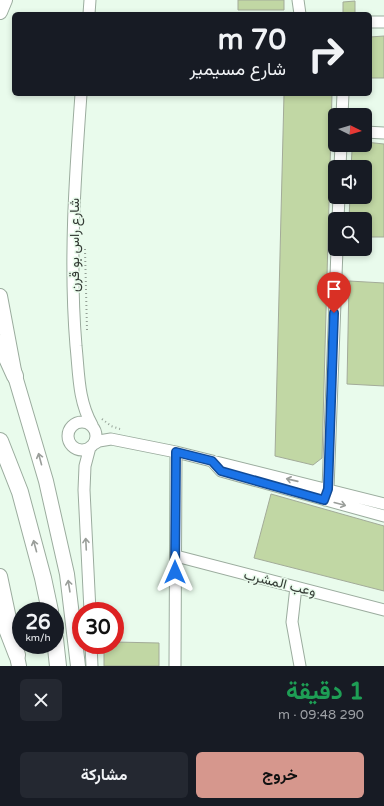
<!DOCTYPE html>
<html lang="ar">
<head>
<meta charset="utf-8">
<style>
  :root { --surface:#171b24; --page:#242831; --text:#f1f3f6; --muted:#9ea1a6; --accent:#d6978d }
  body { margin:0; font-family:"Varela Round",Vazirmatn,sans-serif; background:var(--page); color:var(--text); direction:rtl; height:100vh; display:flex; flex-direction:column; font-size:15px; white-space:nowrap }
  * { box-sizing:border-box; margin:0 }
  p { font-size:13px; color:var(--muted) }
  .icon { flex:none; width:22px; height:22px; fill:none; stroke:currentColor; stroke-width:2; stroke-linecap:round; stroke-linejoin:round }
  .map { position:relative; height:666px; overflow:hidden; direction:ltr }
  .drawer { display:flex; flex-direction:column; background:var(--surface); flex:1 }
  .drawer>* { flex:none }
  .banner { position:absolute; left:12px; top:12px; width:360px; height:84px; border-radius:6px; box-shadow:0 2px 6px #0003; direction:rtl; background:#171b24; color:var(--text); overflow:hidden }
  .needle { width:26px; rotate:95deg }
  .buttons { position:absolute; left:328px; top:108px; display:grid; gap:8px }
  .buttons a { display:grid; place-items:center; width:44px; height:44px; border-radius:6px; background:var(--surface); box-shadow:0 2px 6px #0003; font-size:20px }
  .speed { position:absolute; left:12px; top:602px; display:flex; gap:8px; font-size:20px; font-weight:700; text-align:center }
  .speed>* { display:grid; place-content:center; width:52px; height:52px; border-radius:50%; background:var(--surface); box-shadow:0 2px 6px #0003; line-height:1 }
  .speed small { font-size:10px; font-weight:400 }
  .speed .limit { border:6px solid #d22; background:#fff; color:#111 }
  .pin { position:absolute; display:grid; place-items:center; width:34px; height:34px; color:#fff; margin:-41px -17px; border-radius:50% 50% 50% 0; rotate:-45deg; box-shadow:0 0 4px #0007 }
  .pin .icon { rotate:45deg }
  .me { position:absolute; width:44px; margin:-22px; rotate:0deg; stroke-linejoin:round; filter:drop-shadow(0 0 3px #0008) }
  .turn { display:flex; align-items:center; gap:14px; height:84px; padding:0 20px; font-size:18px }
  .turn .icon { width:52px; height:52px; stroke-width:2.5 }
  .turn b { display:block; font-size:28px; line-height:34px }
  .round { display:grid; place-items:center; flex:none; width:42px; height:42px; border-radius:6px; background:var(--page) }
  .overview { display:flex; align-items:center; justify-content:space-between; height:68px; padding:0 20px }
  h1 { font-size:24px; font-weight:700; line-height:30px; color:#1e9e55 }
  .cta { display:flex; gap:8px; margin-top:auto; padding:8px 20px }
  .cta a { flex:1; height:46px; border-radius:6px; background:var(--accent); color:#111; font-size:16px; font-weight:700; line-height:46px; text-align:center }
  .cta a+a { background:var(--page); color:var(--text) }
  .map>svg:first-child { display:block }
  .building { fill:#c1d7a4; stroke:#a3ab99 }
  .lines { fill:none; stroke-linecap:round; stroke-linejoin:round }
  .minor-casing { stroke:#9bac9e; stroke-width:13 }
  .major-casing { stroke:#9bac9e; stroke-width:16 }
  .highway-casing { stroke:#9bac9e; stroke-width:18 }
  .path { stroke:#939f95; stroke-width:2; stroke-dasharray:1 3; stroke-linecap:butt }
  .minor { stroke:#fff; stroke-width:11 }
  .major { stroke:#fff; stroke-width:14 }
  .highway { stroke:#fff; stroke-width:16 }
  .oneway { stroke:#9a9e9a }
  .route-casing { stroke:#114b97; stroke-width:10 }
  .route { stroke:#1a73e8; stroke-width:7 }
  .labels { text-anchor:middle; dominant-baseline:central; stroke-width:3; stroke-linejoin:round; paint-order:stroke }
  .street-label { font-size:14px; fill:#353c36; stroke:#e9fbec }
</style>
</head>
<body>
<div class="map">
<svg width="384" height="666" viewBox="0 0 384 666">
  <rect width="100%" height="100%" fill="#e9fbec"/>
  <path class="building" d="M 238,0 L 284,0 L 284,10 L 238,10 Z
    M 355,1 L 355,13 L 343,13 L 343,2 Z
    M 384,36 L 384,78 L 370,78 L 370,37 Z
    M 284,94 L 332,94 L 322,458 L 313,465 L 275,456 Z
    M 365,142 L 384,144 L 384,237 L 365,237 L 365,219 L 349,219 L 350,197 L 365,197 L 365,167 L 351,167 L 352,151 L 358,145 L 365,145 Z
    M 349,281 L 384,283 L 384,386 L 347,384 Z
    M 271,494 L 384,526 L 384,591 L 254,558 Z
    M 115,642 L 159,643 L 159,666 L 104,666 L 104,645 L 115,645 Z"/>
  <g class="lines">
    <g class="minor-casing">
      <path id="minor" d="M 298,0 L 300,14
        M 89,14 L 90,0
        M 370,22 L 384,22
        M 81,94 C 75,178 69,262 76,346 C 79,374 78,400 92,425
        M 342,115 L 343,94
        M 365,132 L 384,133
        M 340,167 L 341,145
        M 338,219 L 339,197
        M68 436a14 14 0 1 1 28 0a14 14 0 1 1-28 0Z
        M 94,444 L 99,441 L 111,439 L 176,452 L 384,504
        M 212,461 L 221,471 L 384,516
        M 325,500 L 328,489 L 337,249
        M 176,556 L 384,610
        M 296,587 L 292,622 L 300,666
        M 90,611 L 84,490 L 85,466 L 90,447
        M 91,645 L 92,666
        M 175,666 L 176,452"/>
    </g>
    <g class="major-casing">
      <path id="major" d="M 0,12 L 5,0
        M 0,296 L 15,376 L 46,481 L 67,574 L 78,666
        M 0,576 L 19,666"/>
    </g>
    <g class="highway-casing">
      <path id="highway" d="M 0,343 L 15,376
        M 0,441 L 20,492 L 43,578 L 50,611
        M 0,611 L 17,655
        M 55,639 L 58,666"/>
    </g>
    <path class="path" d="M 85,249 L 87,330
      M 102,419 L 111,426 L 120,429"/>
    <use href="#minor" class="minor"/>
    <use href="#major" class="major"/>
    <use href="#highway" class="highway"/>
  </g>
  <defs><path id="oneway-shaft" d="M-6 0H5M1.5-3L5.5 0L1.5 3" fill="none" stroke-width="1.6" stroke-linecap="round" stroke-linejoin="round"/></defs>
  <g class="oneway">
    <use href="#oneway-shaft" transform="translate(40 459) rotate(-105)"/>
    <use href="#oneway-shaft" transform="translate(292 480) rotate(-167)"/>
    <use href="#oneway-shaft" transform="translate(340 504) rotate(15)"/>
    <use href="#oneway-shaft" transform="translate(86 544) rotate(-93)"/>
    <use href="#oneway-shaft" transform="translate(35 546) rotate(-105)"/>
    <use href="#oneway-shaft" transform="translate(69 586) rotate(-99)"/>
  </g>
  <g class="lines">
    <g class="route-casing">
      <path id="route" d="M 175,572 L 176,452 L 212,461 L 221,471 L 324,500 L 328,489 L 334,313"/>
    </g>
    <use href="#route" class="route"/>
  </g>
  <g class="labels">
    <g class="street-label">
      <text transform="translate(74 245) rotate(-90)">شارع راس بو قرن</text>
      <text transform="translate(280 583) rotate(14)">وعب المشرب</text>
    </g>
  </g>
</svg>
<div class="buttons">
<a><svg class="needle" viewBox="-14 -14 28 28"><path d="M0-13l5 13h-10z" fill="#e53935"/><path d="M0 13l5-13h-10z" fill="#9ea1a6"/></svg></a>
<a><svg class="icon" aria-label="sound" viewBox="0 0 24 24"><path d="M4 9h4l5-4v14l-5-4H4zM17 9q2 3 0 6"/></svg></a>
<a><svg class="icon" aria-label="search" viewBox="0 0 24 24"><circle cx="10" cy="10" r="6"/><path d="M15 15l6 6"/></svg></a>
</div>
<div class="speed"><div>26<small>km/h</small></div><div class="limit">30</div></div>
<div class="pin" style="left:334px;top:313px;background:#d93025"><svg class="icon" aria-label="arrive" viewBox="0 0 24 24"><path d="M6 21V4h12l-3 4 3 4H6"/></svg></div>
<svg class="me" style="left:175px;top:572px" viewBox="-20 -20 40 40"><path d="M0-17L14 15 0 8-14 15z" fill="#1a73e8" stroke="#fff" stroke-width="4"/></svg>
<div class="banner">
<div class="turn"><svg class="icon" aria-label="right" viewBox="0 0 24 24"><path d="M7 20v-9h11M14 6l5 5-5 5"/></svg><div><b>70 m</b>شارع مسيمير</div></div>
</div>
</div>
<section class="drawer">
<div class="overview"><div><h1>1 دقيقة</h1><p>290 m · 09:48</p></div><a class="round"><svg class="icon" aria-label="close" viewBox="0 0 24 24"><path d="M6 6l12 12M18 6L6 18"/></svg></a></div>
<div class="cta"><a>خروج</a><a>مشاركة</a></div>
</section>
</body>
</html>
